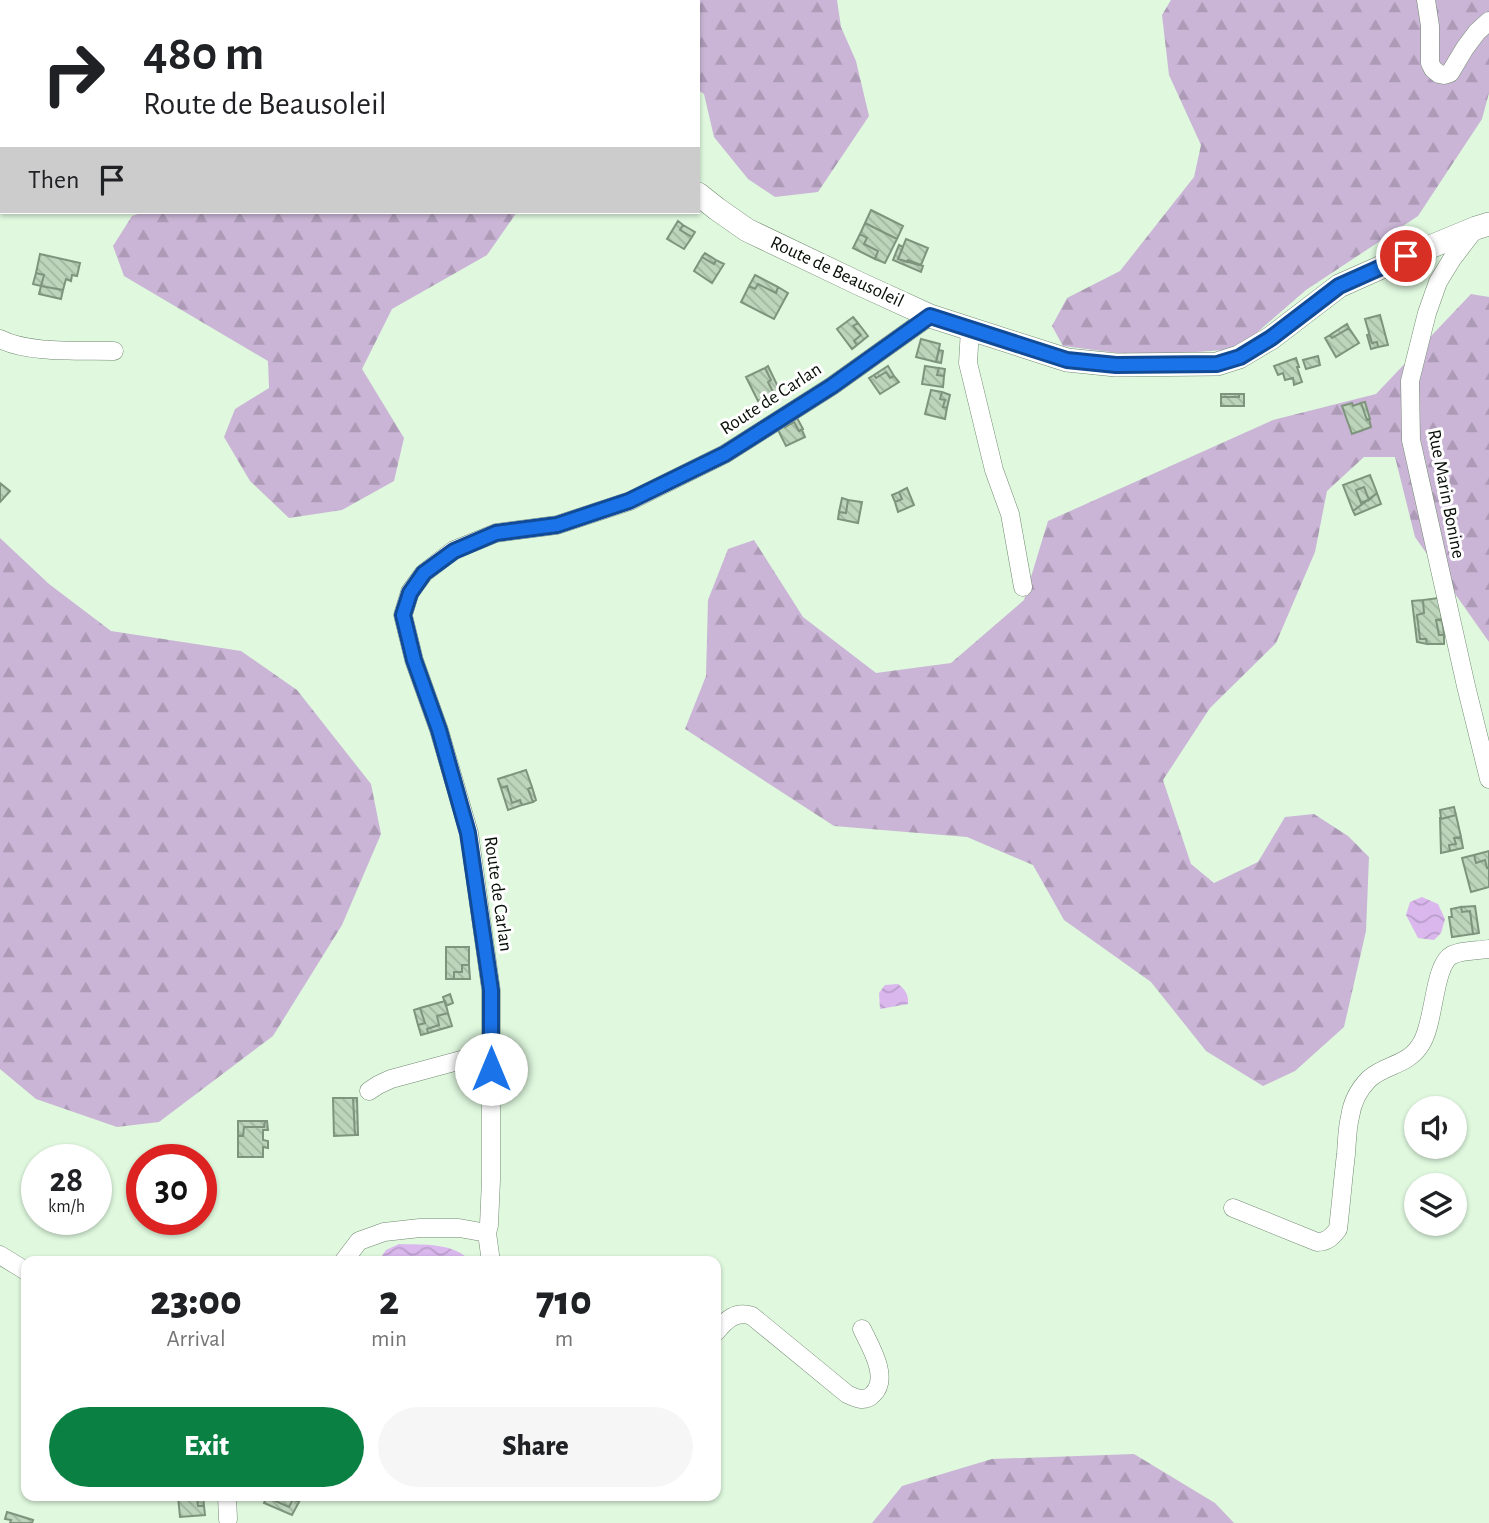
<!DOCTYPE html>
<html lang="en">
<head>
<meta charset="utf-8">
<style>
  :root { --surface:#fff; --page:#f6f6f6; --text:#202124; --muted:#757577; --accent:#0b8043 }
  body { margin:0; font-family:"Alegreya Sans",sans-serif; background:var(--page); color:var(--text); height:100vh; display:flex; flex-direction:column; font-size:26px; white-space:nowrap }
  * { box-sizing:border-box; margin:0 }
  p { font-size:23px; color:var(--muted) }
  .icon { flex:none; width:38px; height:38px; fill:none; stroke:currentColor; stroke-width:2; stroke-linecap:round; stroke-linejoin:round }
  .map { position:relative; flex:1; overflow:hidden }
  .side { position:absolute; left:21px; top:1256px; width:700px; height:245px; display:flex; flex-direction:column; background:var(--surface); border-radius:14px; box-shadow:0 2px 5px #0004 }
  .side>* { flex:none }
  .hud { position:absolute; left:0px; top:0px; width:700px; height:214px; box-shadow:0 2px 5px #0004; background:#fff; color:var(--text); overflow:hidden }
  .tools { position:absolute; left:1404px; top:1096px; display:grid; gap:14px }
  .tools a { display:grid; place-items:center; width:63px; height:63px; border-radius:50%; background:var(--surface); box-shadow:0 2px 5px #0004; font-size:35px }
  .speed { position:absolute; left:21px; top:1144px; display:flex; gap:14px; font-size:35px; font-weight:700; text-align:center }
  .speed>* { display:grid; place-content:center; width:91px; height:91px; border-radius:50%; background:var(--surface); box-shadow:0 2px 5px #0004; line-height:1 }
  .speed small { font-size:18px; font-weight:400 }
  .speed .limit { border:10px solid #d22; background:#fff; color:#111 }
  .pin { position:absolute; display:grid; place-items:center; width:60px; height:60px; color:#fff; margin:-30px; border:4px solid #fff; border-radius:50%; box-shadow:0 2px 7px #0007 }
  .me { position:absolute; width:77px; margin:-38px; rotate:0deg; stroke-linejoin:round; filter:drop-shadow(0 0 5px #0008) }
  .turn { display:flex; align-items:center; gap:24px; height:147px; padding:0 28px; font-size:32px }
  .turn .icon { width:91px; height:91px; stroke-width:2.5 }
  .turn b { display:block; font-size:49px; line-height:60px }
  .then { display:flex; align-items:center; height:66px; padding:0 28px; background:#0003; gap:14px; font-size:26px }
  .eta { display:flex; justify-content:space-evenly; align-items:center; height:119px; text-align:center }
  .eta b { font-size:42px; font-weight:800; line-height:49px }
  .primary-button { display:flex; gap:14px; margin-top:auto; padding:14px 28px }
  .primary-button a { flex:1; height:80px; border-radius:42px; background:var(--accent); color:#fff; font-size:28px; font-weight:800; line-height:80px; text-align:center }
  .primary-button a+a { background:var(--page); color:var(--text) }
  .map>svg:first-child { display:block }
  .forest { fill:url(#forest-firs) }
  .water { fill:url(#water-waves) }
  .building { fill:url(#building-back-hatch); stroke:#7e947c; stroke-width:2 }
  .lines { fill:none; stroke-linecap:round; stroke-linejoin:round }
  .service-casing { stroke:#738a72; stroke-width:10 }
  .minor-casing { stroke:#738a72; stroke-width:19 }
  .tertiary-casing { stroke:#738a72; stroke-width:24 }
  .service { stroke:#fff; stroke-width:9 }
  .minor { stroke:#fff; stroke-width:18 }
  .tertiary { stroke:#fff; stroke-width:23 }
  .route-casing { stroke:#114b97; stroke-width:18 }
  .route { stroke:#1a73e8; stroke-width:12 }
  .labels { text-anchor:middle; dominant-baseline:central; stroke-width:6; stroke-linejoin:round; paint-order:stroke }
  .street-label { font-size:19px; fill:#070f07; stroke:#fff }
</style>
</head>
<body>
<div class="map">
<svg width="1489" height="1523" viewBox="0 0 1489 1523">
  <defs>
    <pattern id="forest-firs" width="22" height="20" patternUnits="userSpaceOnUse" patternTransform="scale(1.75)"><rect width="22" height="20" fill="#cab5d6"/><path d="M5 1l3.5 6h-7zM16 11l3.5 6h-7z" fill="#ac9ab6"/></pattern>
    <pattern id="water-waves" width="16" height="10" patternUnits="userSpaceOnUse" patternTransform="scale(1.75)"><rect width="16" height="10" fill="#dab8ee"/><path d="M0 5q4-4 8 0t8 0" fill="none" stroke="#ba9dcb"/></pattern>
    <pattern id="building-back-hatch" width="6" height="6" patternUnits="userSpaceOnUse" patternTransform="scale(1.75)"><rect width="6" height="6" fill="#bdd5bb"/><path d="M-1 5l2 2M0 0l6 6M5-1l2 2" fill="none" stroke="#a1b69f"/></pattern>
  </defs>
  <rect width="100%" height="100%" fill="#dff8de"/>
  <path class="forest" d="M 623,0 L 837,0 L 841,27 L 856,61 L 869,116 L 818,192 L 775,197 L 748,179 L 714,137 L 704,94 L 698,90 L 698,2 L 624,2 Z
    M 1171,0 L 1489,0 L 1489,93 L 1482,119 L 1418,216 L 1306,290 L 1238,349 L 1141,356 L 1063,346 L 1052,326 L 1067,298 L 1120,271 L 1194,177 L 1201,145 L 1169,75 L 1162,15 Z
    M 144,212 L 517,212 L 487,255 L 392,309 L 362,369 L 404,438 L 394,481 L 342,510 L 289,518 L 250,481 L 224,437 L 235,409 L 269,388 L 268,361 L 124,276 L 113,246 L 132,216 Z
    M 1471,294 L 1489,297 L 1489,642 L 1415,537 L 1395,457 L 1364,457 L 1327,491 L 1315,552 L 1276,643 L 1210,708 L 1163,780 L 1191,864 L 1214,883 L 1258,862 L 1285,817 L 1314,814 L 1348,836 L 1369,857 L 1366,931 L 1344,1027 L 1295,1071 L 1263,1086 L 1206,1051 L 1151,982 L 1064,920 L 1033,865 L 967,837 L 834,826 L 685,729 L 706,676 L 708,600 L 728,549 L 754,540 L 803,617 L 876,673 L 951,663 L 1024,600 L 1048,521 L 1273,420 L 1376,394 Z
    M 0,538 L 49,584 L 111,631 L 241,651 L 297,690 L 371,784 L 381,834 L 342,925 L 273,1036 L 159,1122 L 117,1127 L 36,1099 L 0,1069 Z
    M 1134,1454 L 1215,1503 L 1234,1523 L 872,1523 L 902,1486 L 992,1459 Z"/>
  <path class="water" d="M 1422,897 L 1438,904 L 1445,919 L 1441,933 L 1434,940 L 1418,938 L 1406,915 L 1410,902 Z
    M 898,984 C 905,989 909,995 908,1004 L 880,1009 L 879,993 L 885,985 Z
    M 399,1244 C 423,1245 455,1242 471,1262 L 378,1262 L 386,1250 Z"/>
  <path class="building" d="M 871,210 L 903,226 L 897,239 L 865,223 Z
    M 678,221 L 683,225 L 680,230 L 692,237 L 684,249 L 667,239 Z
    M 865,223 L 897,239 L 885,263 L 875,259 L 878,251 L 864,244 L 867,238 L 860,234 Z
    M 683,225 L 695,232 L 692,237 L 680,230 Z
    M 860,234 L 867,238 L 864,244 L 878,251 L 875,259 L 853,248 Z
    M 906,239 L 928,248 L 921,265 L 908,260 L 907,262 L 898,259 Z
    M 899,245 L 903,247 L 898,259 L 923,266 L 921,272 L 893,260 Z
    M 705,253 L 716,260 L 714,264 L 702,257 Z
    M 40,254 L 80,263 L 77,276 L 72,275 L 71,281 L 66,279 L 63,290 L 41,286 L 44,275 L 36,273 Z
    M 702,257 L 714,264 L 716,260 L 724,264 L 712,283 L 694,271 Z
    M 36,273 L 44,275 L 41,286 L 33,284 Z
    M 755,275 L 778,287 L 776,293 L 758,284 L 755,289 L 749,286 Z
    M 758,284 L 776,293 L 778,287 L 788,293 L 774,319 L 741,302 L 749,286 L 755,289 Z
    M 41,286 L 63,290 L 61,299 L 39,294 Z
    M 1380,315 L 1388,345 L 1378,347 L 1377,342 L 1372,343 L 1365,319 Z
    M 853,317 L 858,323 L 853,326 L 861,335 L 854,341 L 857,345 L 852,349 L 837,329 Z
    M 858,323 L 868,336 L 857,345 L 854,341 L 861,335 L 853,326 Z
    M 1347,324 L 1349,328 L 1332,338 L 1330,335 Z
    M 1349,328 L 1359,343 L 1336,357 L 1325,338 L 1330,335 L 1332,338 Z
    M 1369,334 L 1372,343 L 1377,342 L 1378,347 L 1371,349 L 1367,335 Z
    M 921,339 L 940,344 L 936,362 L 916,357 Z
    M 939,350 L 943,351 L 941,363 L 936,362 Z
    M 1318,356 L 1320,365 L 1306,369 L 1303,360 Z
    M 1296,358 L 1299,367 L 1297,367 L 1302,382 L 1294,385 L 1293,378 L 1285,380 L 1283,373 L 1278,375 L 1274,366 Z
    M 768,366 L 780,391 L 774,394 L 768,382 L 771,380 L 765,368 Z
    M 888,366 L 894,376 L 890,378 L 886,372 L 876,378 L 874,375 Z
    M 925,366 L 939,368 L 937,375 L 944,376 L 943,387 L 922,384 Z
    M 765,368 L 771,380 L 768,382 L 774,394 L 758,401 L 746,377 Z
    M 939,368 L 945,369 L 944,376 L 937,375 Z
    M 886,372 L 890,378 L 894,376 L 899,382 L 880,394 L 869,378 L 874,375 L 876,378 Z
    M 931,390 L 942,392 L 940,399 L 945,400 L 943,407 L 947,408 L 945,419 L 925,414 Z
    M 942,392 L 950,395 L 947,408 L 943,407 L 945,400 L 940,399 Z
    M 1221,394 L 1239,394 L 1239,397 L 1221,397 Z
    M 1239,394 L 1244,394 L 1244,406 L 1221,406 L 1221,397 L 1239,397 Z
    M 1365,402 L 1370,419 L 1367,420 L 1361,403 Z
    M 1352,403 L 1353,406 L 1361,403 L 1367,420 L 1369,419 L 1371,427 L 1352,434 L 1342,406 Z
    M 796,416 L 803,429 L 799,431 L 794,422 L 785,427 L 783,423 Z
    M 794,422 L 799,431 L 802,430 L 805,437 L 786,446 L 776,426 L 783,423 L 785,427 Z
    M 1370,475 L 1377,493 L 1369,500 L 1364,487 L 1356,490 L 1361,503 L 1368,500 L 1353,511 L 1343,485 Z
    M 0,483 L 10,491 L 0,502 Z
    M 1364,487 L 1369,500 L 1361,503 L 1356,490 Z
    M 907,488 L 914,505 L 898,512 L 895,502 L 902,499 L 899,492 Z
    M 899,492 L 902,499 L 895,502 L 892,495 Z
    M 1377,493 L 1381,504 L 1355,515 L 1353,511 Z
    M 842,498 L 848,500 L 846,513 L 839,512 Z
    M 848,500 L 862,502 L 858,523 L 838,519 L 839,512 L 846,513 Z
    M 1438,598 L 1442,619 L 1436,620 L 1439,635 L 1444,634 L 1444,644 L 1427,644 L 1426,639 L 1420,639 L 1417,615 L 1424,613 L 1423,600 Z
    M 1423,600 L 1424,613 L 1417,615 L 1420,639 L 1426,639 L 1427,644 L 1417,642 L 1412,601 Z
    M 1442,619 L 1444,634 L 1439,635 L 1436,620 Z
    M 526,770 L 532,787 L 528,789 L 533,802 L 522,805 L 520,800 L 512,803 L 507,786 L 501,788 L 498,779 Z
    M 507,786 L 512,803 L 520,800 L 522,805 L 508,810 L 501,788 Z
    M 532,787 L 536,800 L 533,802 L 528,789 Z
    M 1454,807 L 1456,815 L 1441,819 L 1440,810 Z
    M 1456,815 L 1461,837 L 1454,838 L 1456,844 L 1449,845 L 1450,851 L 1441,853 L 1440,817 L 1441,819 Z
    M 1461,837 L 1463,848 L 1450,851 L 1449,845 L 1456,844 L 1454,838 Z
    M 1489,851 L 1489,868 L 1487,868 L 1485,860 L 1476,863 L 1474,855 Z
    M 1474,855 L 1476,863 L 1485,860 L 1487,868 L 1489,868 L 1489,887 L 1471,892 L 1462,858 Z
    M 1475,906 L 1479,933 L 1473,934 L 1470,911 L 1462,912 L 1461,907 Z
    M 1461,907 L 1462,912 L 1470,911 L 1473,934 L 1452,937 L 1449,917 L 1452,917 L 1451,909 Z
    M 446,947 L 469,947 L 469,965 L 462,965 L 462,972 L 454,972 L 454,979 L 446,979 Z
    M 462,965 L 469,965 L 470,979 L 454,979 L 454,972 L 462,972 Z
    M 450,994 L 453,1003 L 446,1006 L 443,997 Z
    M 445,1001 L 448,1013 L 437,1016 L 439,1025 L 427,1029 L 428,1033 L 421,1035 L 418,1025 L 425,1023 L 420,1008 Z
    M 420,1008 L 425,1023 L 418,1025 L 414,1010 Z
    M 448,1013 L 452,1026 L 428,1033 L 427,1029 L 439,1025 L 437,1016 Z
    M 333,1098 L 353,1098 L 355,1135 L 334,1136 Z
    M 353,1098 L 357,1098 L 358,1135 L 355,1135 Z
    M 238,1121 L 265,1121 L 264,1127 L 244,1127 L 243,1136 L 238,1135 Z
    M 265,1121 L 267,1121 L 268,1130 L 263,1130 L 263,1140 L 268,1141 L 268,1148 L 263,1147 L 263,1157 L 238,1157 L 238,1135 L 243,1136 L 244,1127 L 264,1127 Z
    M 178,1496 L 197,1496 L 198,1506 L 204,1506 L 205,1515 L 180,1517 Z
    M 197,1496 L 203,1496 L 204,1506 L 198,1506 Z
    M 267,1496 L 273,1496 L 271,1499 L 289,1507 L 293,1499 L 299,1502 L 292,1515 L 264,1503 Z
    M 273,1496 L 301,1496 L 299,1502 L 293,1499 L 289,1507 L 271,1499 Z
    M 7,1512 L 33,1520 L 32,1523 L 10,1523 L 11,1520 L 5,1519 Z"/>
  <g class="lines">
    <g class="service-casing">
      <path id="service" d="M 592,2 L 593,0"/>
    </g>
    <g class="minor-casing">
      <path id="minor" d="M 1426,0 L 1430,26 L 1430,63 L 1433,69 L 1439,74 L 1444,75 L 1450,73 L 1465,48 L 1477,32 L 1489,21
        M 1475,229 L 1452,259 L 1438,282 L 1427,313 L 1410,381 L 1411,440 L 1466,686 L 1489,779
        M 970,329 L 968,363 L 994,470 L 1010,514 L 1023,587
        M 0,339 C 29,354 81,350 114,351
        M 369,1091 L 378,1085 L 391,1079 L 491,1052
        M 1233,1208 L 1317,1242 C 1327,1242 1332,1237 1338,1229 C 1341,1204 1343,1179 1346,1154 C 1347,1142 1347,1129 1350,1117 C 1352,1103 1359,1089 1369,1079 C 1385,1064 1408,1066 1421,1044 C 1435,1023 1433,965 1452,955 C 1463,950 1477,951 1489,949
        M 487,1233 L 491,1262
        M 0,1255 L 26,1271
        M 343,1262 L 359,1241 L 384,1232 L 420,1228 L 459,1228 L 487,1233 L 489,1225 L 491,1180 L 491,990 L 469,833 L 439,730 L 414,660 L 403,615 L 410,592 L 424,573 L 454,550 L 496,533 L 557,525 L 630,501 L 725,454 L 832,386 L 930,316
        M 716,1332 C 726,1320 736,1310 752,1316 L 847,1394 C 856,1398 865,1403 873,1394 C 890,1378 870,1346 862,1329
        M 227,1496 L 228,1519"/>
    </g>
    <g class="tertiary-casing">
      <path id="tertiary" d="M 698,194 L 717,209 L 747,230 L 860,284 L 930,316 L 1067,360 L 1116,365 L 1217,364 L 1239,357 L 1271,338 L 1339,286 L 1384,266 L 1476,228 L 1489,224
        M 0,199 L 2,199"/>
    </g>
    <use href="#service" class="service"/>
    <use href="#minor" class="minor"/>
    <use href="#tertiary" class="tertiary"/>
  </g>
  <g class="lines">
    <g class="route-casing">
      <path id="route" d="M 491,1069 L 491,990 L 468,833 L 439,730 L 414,660 L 403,615 L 410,593 L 424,573 L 454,551 L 496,533 L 557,525 L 629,501 L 725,454 L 832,386 L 930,316 L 1067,360 L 1116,365 L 1217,364 L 1240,357 L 1271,338 L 1339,286 L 1406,256"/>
    </g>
    <use href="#route" class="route"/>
  </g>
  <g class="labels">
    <g class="street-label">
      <text transform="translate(837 272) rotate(25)">Route de Beausoleil</text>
      <text transform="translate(771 399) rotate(-33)">Route de Carlan</text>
      <text transform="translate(1446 494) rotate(79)">Rue Marin Bonine</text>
      <text transform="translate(498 894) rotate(82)">Route de Carlan</text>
    </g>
  </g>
</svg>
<div class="tools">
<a><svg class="icon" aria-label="sound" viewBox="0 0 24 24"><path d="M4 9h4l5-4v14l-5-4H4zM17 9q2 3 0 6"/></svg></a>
<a><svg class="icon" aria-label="layers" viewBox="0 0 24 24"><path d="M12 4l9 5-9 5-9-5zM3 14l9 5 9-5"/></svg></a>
</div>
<div class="speed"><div>28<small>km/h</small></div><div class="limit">30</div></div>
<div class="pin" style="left:1406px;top:256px;background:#d93025"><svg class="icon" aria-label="arrive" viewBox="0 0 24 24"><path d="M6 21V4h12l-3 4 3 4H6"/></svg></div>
<svg class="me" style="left:491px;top:1069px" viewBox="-20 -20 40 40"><circle r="19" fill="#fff"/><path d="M0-13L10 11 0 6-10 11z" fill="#1a73e8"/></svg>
<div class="hud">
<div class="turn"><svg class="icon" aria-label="right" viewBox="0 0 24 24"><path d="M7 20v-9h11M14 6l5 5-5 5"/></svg><div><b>480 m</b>Route de Beausoleil</div></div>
<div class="then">Then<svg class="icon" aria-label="arrive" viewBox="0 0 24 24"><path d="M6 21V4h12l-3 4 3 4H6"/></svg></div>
</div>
<section class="side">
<div class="eta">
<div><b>23:00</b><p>Arrival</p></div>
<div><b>2</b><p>min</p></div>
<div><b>710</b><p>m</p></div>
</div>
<div class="primary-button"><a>Exit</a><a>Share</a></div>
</section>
</div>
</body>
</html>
